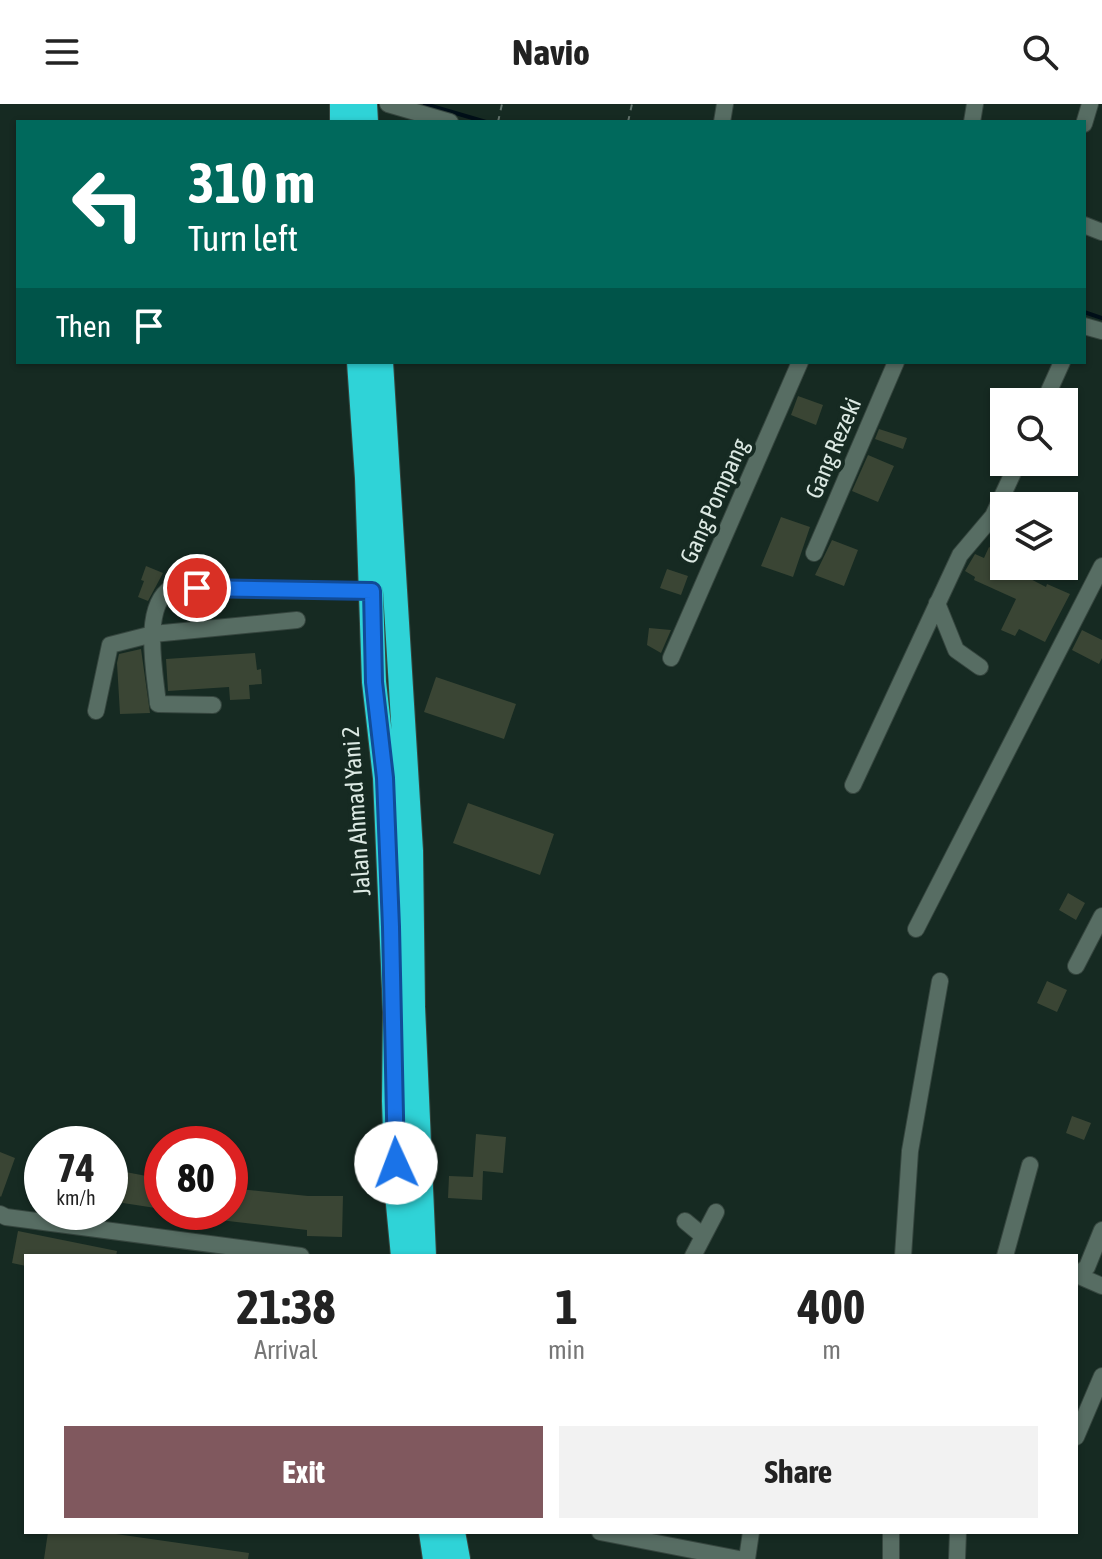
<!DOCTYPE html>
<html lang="en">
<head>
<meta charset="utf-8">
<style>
  :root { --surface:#fff; --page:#f2f2f2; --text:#222; --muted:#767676; --accent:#80585e }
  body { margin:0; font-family:"Asap Condensed",sans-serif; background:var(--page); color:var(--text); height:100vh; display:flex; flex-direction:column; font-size:30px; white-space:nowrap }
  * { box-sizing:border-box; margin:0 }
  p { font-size:26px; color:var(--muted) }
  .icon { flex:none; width:44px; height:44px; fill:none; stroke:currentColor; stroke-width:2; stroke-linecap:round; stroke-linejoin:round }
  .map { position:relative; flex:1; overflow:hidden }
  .side { position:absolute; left:24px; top:1150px; width:1054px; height:280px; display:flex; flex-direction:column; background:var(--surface); border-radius:0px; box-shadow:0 2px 6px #0004 }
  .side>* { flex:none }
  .top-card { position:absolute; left:16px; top:16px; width:1070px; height:244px; border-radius:0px; box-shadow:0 2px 6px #0004; background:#00695c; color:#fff; overflow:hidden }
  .fabs { position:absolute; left:990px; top:284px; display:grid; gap:16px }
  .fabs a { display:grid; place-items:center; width:88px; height:88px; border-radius:0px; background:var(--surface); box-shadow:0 2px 6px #0004; font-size:40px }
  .speed { position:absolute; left:24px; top:1022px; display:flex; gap:16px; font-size:40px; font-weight:700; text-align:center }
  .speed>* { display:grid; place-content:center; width:104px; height:104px; border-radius:50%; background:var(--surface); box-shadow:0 2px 6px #0004; line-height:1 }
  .speed small { font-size:20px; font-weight:400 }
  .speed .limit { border:12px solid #d22; background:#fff; color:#111 }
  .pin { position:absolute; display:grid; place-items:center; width:68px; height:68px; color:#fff; margin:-34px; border:4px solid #fff; border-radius:50%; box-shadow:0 2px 8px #0007 }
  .me { position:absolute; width:88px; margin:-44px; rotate:358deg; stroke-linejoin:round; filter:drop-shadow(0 0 6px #0008) }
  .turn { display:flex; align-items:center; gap:28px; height:168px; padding:0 40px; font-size:36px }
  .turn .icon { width:104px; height:104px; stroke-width:2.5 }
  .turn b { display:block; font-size:56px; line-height:68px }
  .then { display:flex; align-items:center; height:76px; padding:0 40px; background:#0003; gap:16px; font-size:30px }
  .eta { display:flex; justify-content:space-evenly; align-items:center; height:136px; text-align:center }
  .eta b { font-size:48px; font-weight:700; line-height:56px }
  .action { display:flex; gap:16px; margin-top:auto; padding:16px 40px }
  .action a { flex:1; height:92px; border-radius:0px; background:var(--accent); color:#fff; font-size:32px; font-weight:700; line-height:92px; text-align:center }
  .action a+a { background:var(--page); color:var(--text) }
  header { display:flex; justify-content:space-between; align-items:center; height:104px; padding:0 40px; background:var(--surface); font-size:36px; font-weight:700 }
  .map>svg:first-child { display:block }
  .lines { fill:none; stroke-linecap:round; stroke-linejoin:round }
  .stream { stroke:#000f18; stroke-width:4 }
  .building { fill:#3a4534 }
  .minor-casing { stroke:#36463f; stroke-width:18 }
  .highway-casing { stroke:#36463f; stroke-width:26 }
  .path { stroke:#62736c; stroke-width:2; stroke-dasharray:6 6; stroke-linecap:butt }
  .minor { stroke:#576d63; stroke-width:16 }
  .highway { stroke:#2fd3d7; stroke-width:24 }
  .route-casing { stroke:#114b97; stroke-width:20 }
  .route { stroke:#1a73e8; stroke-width:14 }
  .labels { text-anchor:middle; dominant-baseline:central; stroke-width:8; stroke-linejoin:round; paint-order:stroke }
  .street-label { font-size:24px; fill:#dce9e3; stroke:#162a22 }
</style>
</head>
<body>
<header><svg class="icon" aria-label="menu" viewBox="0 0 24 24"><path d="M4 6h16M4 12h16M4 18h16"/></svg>Navio<svg class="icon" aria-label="search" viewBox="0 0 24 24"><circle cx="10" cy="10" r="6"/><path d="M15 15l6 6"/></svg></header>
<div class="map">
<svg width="1102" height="1455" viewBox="0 0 1102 1455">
  <rect width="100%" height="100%" fill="#162a22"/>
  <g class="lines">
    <path class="stream" d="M 425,0 L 486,18
      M 1084,208 L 1102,214"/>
  </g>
  <path class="building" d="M 798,292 L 823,301 L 816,321 L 791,311 Z
    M 879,325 L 907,334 L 903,345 L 875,335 Z
    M 868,351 L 894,362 L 878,398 L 852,387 Z
    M 781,413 L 810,423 L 793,473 L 761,462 Z
    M 832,436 L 858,446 L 844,482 L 815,471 Z
    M 989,443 L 1004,450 L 1004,462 L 1017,462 L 1015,467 L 1046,483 L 1047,480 L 1070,490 L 1045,538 L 1019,525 L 1015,532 L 1001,526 L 1016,495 L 974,476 L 975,473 L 965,467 L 975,450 L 984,454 Z
    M 146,462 L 163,469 L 148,497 L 138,493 L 144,477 L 141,476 Z
    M 667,465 L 688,472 L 681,491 L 660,484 Z
    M 649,524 L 671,526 L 661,549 L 647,541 Z
    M 1082,526 L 1102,536 L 1102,554 L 1099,560 L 1072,546 Z
    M 141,545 L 150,609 L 120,610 L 117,559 L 119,550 Z
    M 255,549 L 257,566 L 261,565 L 262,580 L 249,581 L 250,595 L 230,596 L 229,583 L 168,587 L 166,555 Z
    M 436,573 L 516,600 L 504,635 L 424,608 Z
    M 468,699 L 554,730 L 540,771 L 453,739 Z
    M 1068,789 L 1085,799 L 1076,816 L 1059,806 Z
    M 1047,877 L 1067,886 L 1057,908 L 1037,899 Z
    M 1072,1012 L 1091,1019 L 1084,1036 L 1066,1029 Z
    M 476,1030 L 506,1033 L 503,1069 L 483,1067 L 482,1096 L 448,1094 L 449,1072 L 473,1073 Z
    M 0,1048 L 15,1054 L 1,1093 L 0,1092 Z
    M 110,1065 L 162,1075 L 162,1105 L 110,1097 Z
    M 230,1084 L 308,1092 L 343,1092 L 342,1133 L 307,1132 L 307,1126 L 211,1115 L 211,1108 L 230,1108 Z
    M 18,1127 L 117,1147 L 116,1152 L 26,1152 L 26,1162 L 12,1159 Z
    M 48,1428 L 102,1428 L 249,1449 L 248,1455 L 44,1455 Z"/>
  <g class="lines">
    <g class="minor-casing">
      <path id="minor" d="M 388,0 L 450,18
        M 722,18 L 725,0
        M 972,18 L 975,0
        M 1084,20 L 1090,0
        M 1084,121 L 1102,128
        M 1084,222 L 1102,227
        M 1044,298 L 1062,258
        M 814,449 L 896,258
        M 937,499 L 956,546 L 980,563
        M 671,554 L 800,258
        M 213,601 L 158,600 C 155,569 141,503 171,484 L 372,487
        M 96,607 L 110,541 L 153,530 L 297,516
        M 853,681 L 960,451 L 993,412 L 1018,358
        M 916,825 L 1102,462
        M 1076,862 L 1102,812
        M 0,1110 L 6,1113 L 301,1152
        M 685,1117 L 703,1132
        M 693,1152 L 716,1108
        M 903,1152 L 910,1047 L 940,877
        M 1005,1152 L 1030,1061
        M 1076,1172 L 1087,1163 L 1102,1126
        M 1079,1172 L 1102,1182
        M 1076,1333 L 1102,1272
        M 600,1428 L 739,1455
        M 747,1455 L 751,1428
        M 891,1455 L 891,1428
        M 957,1455 L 958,1428"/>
    </g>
    <g class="highway-casing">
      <path id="highway" d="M 342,0 L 342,18
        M 365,0 L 366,18
        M 359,258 L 367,374 L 374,578 L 385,674 L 395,908 L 394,997 L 397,1090 L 403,1152
        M 381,258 L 411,747 L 413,903 L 424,1152
        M 431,1428 L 435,1455
        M 453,1428 L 458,1455"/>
    </g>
    <path class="path" d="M 498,18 L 502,0
      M 628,18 L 632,0"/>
    <use href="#minor" class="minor"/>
    <use href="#highway" class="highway"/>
  </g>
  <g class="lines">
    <g class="route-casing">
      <path id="route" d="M 197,484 L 372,487 L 374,578 L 385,674 L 391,823 L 396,1059"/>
    </g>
    <use href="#route" class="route"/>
  </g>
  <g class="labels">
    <g class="street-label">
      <text transform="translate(833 344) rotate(-67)">Gang Rezeki</text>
      <text transform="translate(714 397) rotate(-66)">Gang Pompang</text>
      <text transform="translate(356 707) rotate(-94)">Jalan Ahmad Yani 2</text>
    </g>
  </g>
</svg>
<div class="fabs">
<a><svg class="icon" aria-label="search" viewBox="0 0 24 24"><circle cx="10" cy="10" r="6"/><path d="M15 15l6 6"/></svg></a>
<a><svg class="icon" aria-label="layers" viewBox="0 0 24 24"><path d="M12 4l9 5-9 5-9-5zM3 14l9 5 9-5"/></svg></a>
</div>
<div class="speed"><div>74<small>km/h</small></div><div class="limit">80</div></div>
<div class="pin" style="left:197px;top:484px;background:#d93025"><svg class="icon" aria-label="arrive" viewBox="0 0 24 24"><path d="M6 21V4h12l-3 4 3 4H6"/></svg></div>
<svg class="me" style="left:396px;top:1059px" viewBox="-20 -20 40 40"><circle r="19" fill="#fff"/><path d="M0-13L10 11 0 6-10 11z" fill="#1a73e8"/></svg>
<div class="top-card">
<div class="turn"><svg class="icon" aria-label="left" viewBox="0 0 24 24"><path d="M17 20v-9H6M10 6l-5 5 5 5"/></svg><div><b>310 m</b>Turn left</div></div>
<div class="then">Then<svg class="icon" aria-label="arrive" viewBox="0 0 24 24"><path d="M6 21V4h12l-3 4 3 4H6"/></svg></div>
</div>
<section class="side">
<div class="eta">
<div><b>21:38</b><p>Arrival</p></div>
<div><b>1</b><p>min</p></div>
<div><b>400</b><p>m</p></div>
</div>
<div class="action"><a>Exit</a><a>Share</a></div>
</section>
</div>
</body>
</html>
